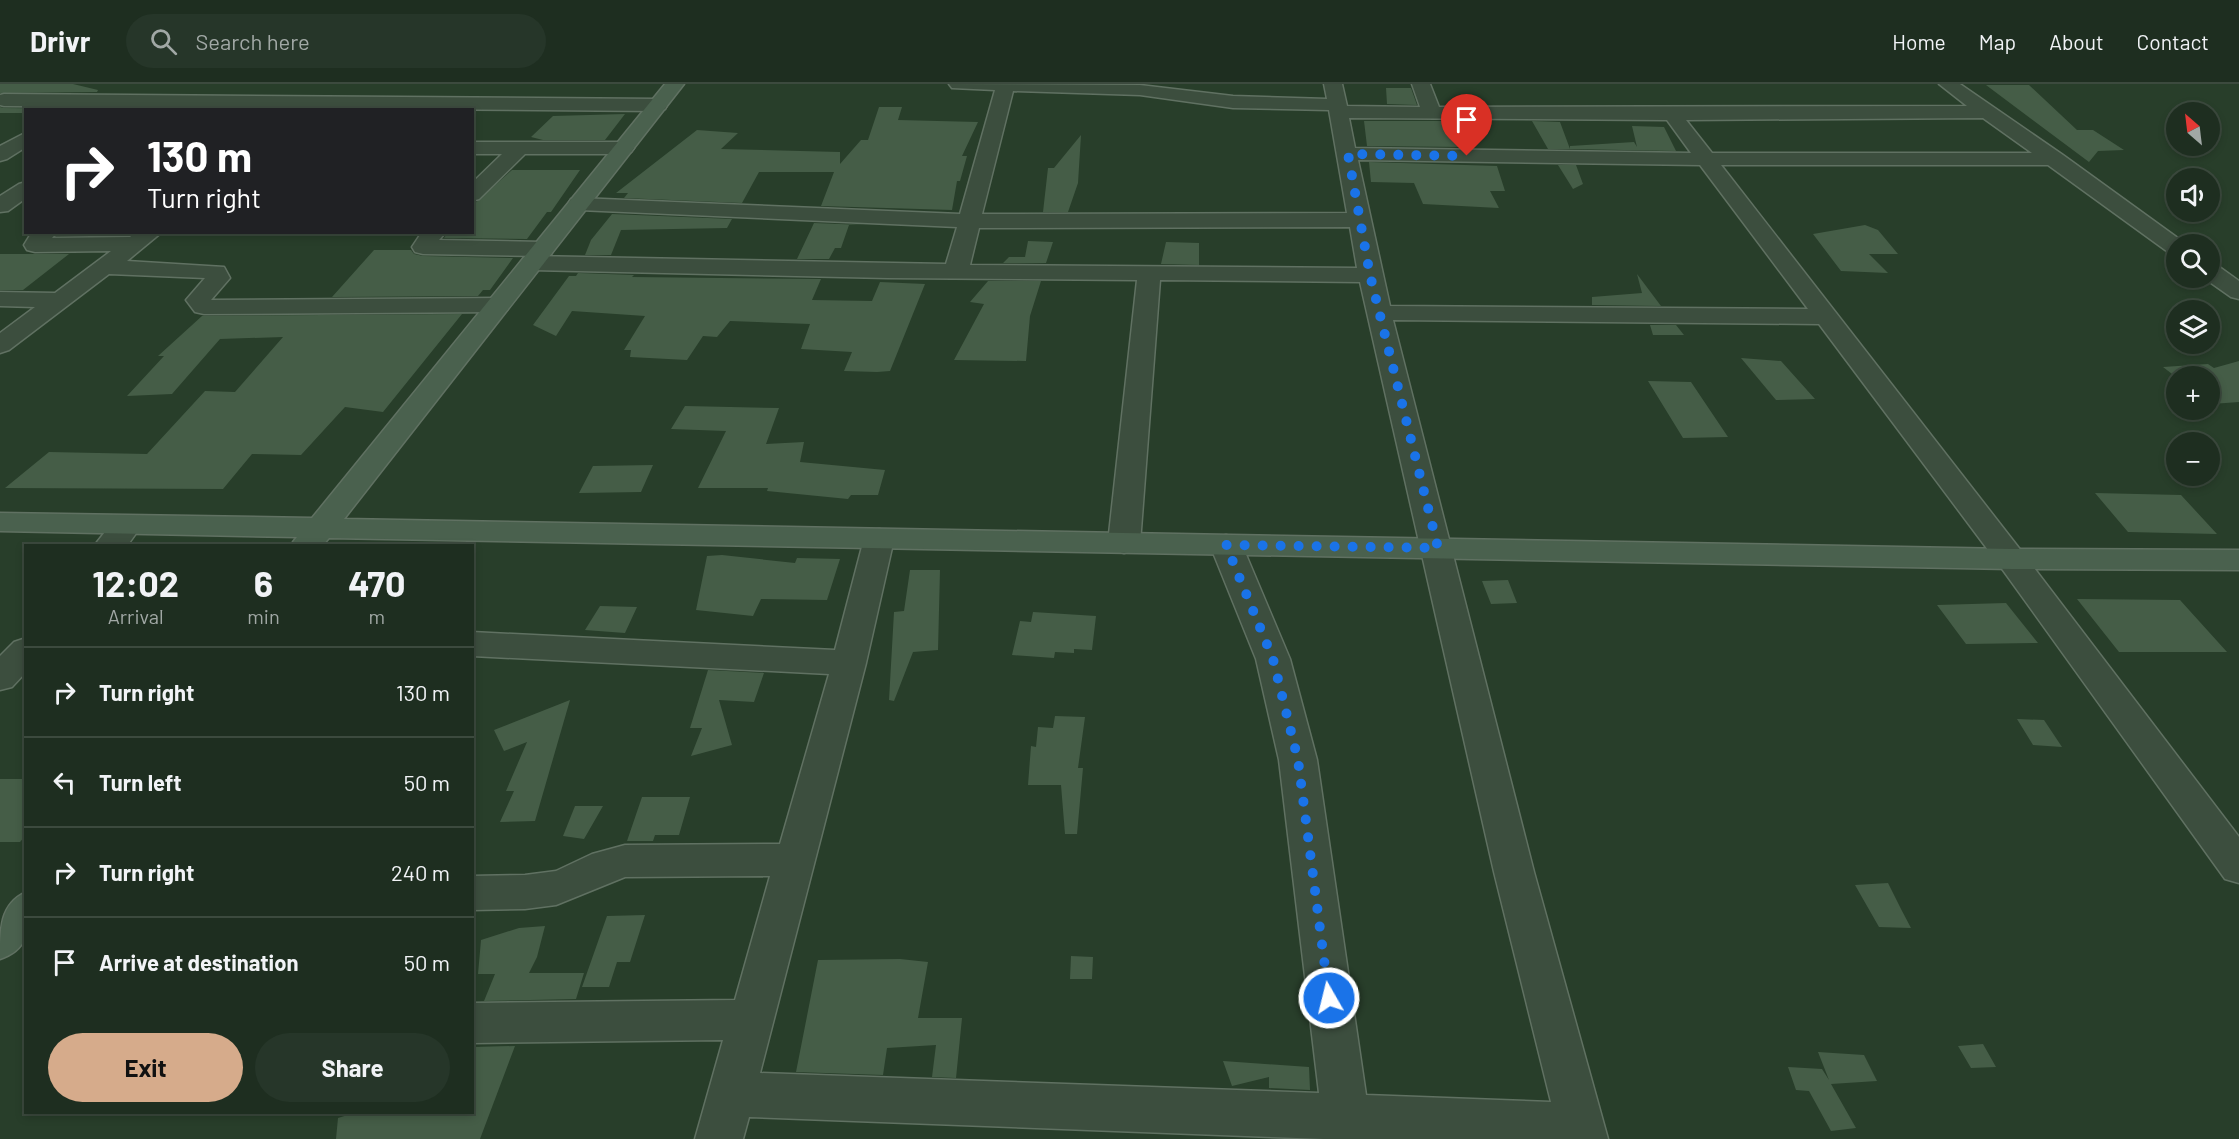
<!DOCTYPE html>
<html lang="en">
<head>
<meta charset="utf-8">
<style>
  :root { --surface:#1e2e20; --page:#263629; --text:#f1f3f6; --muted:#a1a8a5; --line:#3c4a3e; --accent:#d6ab8b }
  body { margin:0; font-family:Barlow,sans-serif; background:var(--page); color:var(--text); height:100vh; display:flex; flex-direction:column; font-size:22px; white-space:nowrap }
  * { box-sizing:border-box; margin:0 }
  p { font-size:20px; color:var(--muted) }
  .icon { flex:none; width:33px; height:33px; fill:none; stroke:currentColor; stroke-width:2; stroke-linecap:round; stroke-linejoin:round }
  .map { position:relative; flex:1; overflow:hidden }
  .sheet { position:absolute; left:24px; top:460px; width:450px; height:570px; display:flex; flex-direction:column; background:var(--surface); border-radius:0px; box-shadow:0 3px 9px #0003,0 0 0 2px var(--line) }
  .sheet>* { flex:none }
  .guide { position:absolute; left:24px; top:24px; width:450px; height:126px; border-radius:0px; box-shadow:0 3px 9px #0003,0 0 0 2px var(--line); background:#202124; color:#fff; overflow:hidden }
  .needle { width:39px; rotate:332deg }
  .tools { position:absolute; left:2166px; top:18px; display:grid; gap:12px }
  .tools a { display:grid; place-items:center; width:54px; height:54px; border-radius:50%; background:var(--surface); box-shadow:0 3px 9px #0003,0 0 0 2px var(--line); font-size:30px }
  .pin { position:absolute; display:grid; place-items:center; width:51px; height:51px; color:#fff; margin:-62px -26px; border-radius:50% 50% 50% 0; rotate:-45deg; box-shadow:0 0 6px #0007 }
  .pin .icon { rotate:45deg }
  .me { position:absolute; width:66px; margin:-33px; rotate:352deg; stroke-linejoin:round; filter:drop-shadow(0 0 4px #0008) }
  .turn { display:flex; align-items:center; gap:21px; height:126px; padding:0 24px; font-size:27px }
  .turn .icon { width:78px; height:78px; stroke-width:2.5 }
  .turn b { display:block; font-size:42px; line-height:51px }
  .eta { display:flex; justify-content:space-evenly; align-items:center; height:102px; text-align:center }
  .eta b { font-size:36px; font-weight:700; line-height:42px }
  .primary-button { display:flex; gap:12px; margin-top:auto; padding:12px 24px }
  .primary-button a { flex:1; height:69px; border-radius:36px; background:var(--accent); color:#111; font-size:24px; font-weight:700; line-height:69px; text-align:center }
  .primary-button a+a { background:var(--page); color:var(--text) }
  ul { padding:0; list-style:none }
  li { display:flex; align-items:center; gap:18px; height:90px; padding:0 24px; border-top:2px solid var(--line) }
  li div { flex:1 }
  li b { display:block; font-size:22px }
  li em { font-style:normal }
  header { display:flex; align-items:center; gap:36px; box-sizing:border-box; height:84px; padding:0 30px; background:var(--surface); border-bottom:2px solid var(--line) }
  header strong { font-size:28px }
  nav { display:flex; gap:33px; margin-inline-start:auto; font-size:21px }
  .search { width:420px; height:54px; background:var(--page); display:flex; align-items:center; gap:15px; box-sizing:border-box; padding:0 21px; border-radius:33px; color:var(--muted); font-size:22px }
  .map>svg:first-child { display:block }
  .building { fill:#455d47 }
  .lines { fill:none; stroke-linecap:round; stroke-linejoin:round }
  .street-casing { stroke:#607162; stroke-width:3 }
  .secondary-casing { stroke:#607162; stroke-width:3 }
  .street { fill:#3c4e3e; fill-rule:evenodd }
  .secondary { fill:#4a614e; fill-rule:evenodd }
  .route { stroke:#1a73e8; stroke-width:10; stroke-dasharray:0 18 }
</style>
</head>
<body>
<header>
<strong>Drivr</strong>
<div class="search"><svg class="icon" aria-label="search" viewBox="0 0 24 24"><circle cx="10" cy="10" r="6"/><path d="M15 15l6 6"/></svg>Search here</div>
<nav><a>Home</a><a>Map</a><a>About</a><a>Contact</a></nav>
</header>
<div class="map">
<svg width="2239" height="1055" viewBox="0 0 2239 1055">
  <rect width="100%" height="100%" fill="#283e2a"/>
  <path class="building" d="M 0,0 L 73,0 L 98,6 L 97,8 L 0,9 Z
    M 1986,1 L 2029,1 L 2077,46 L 2093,46 L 2124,66 L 2098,67 L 2089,78 Z
    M 1386,4 L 1411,4 L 1417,21 L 1387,20 Z
    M 0,23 L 4,24 L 84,25 L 26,26 L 26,29 L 0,29 Z
    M 879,23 L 902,23 L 898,36 L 978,38 L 962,72 L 967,72 L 960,97 L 957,97 L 952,126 L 821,122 L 834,88 L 759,88 L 742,119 L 624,114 L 628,109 L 616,109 L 697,46 L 738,49 L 721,65 L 840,68 L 840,80 L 861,56 L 868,56 Z
    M 625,30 L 605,56 L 543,56 L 531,53 L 553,32 Z
    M 1364,37 L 1456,37 L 1459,48 L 1468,63 L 1367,62 Z
    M 1532,37 L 1560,38 L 1570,65 L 1548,65 Z
    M 1632,42 L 1664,43 L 1676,67 L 1570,65 L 1570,62 L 1634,58 L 1637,63 Z
    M 1081,51 L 1078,99 L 1068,128 L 1043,128 L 1048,84 L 1054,84 Z
    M 1369,78 L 1497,82 L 1505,107 L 1490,107 L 1499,124 L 1423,120 L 1414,99 L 1371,98 Z
    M 1558,81 L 1576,81 L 1583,100 L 1573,105 Z
    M 512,86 L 580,86 L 551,128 L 547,128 L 527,155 L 444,154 L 448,148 L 472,148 L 472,122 Z
    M 612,130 L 732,135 L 727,144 L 621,146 L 611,171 L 585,171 L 591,156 Z
    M 814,139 L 864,141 L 849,141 L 841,164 L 835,164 L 829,175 L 797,175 Z
    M 1865,141 L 1878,146 L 1898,170 L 1869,170 L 1888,189 L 1841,187 L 1813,150 Z
    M 1028,157 L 1053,158 L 1046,179 L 1003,179 L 1009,173 L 1025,173 Z
    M 1166,158 L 1199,159 L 1199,181 L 1161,180 Z
    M 374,166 L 411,166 L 414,170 L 423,172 L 513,174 L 490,206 L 483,206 L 478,212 L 332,213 Z
    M 0,170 L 69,170 L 23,206 L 0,206 Z
    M 578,189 L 634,191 L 632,193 L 821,195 L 812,216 L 872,217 L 880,198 L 925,200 L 890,287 L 877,288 L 844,287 L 852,268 L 801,265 L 810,240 L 730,237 L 717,253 L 703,252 L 687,276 L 630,273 L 631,266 L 624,266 L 645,232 L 572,227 L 556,252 L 533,241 L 569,192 L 576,192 Z
    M 1637,190 L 1661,222 L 1592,221 L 1592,213 L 1642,209 Z
    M 988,197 L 1041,197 L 1030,232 L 1026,277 L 954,276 L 984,220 L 970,218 Z
    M 462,230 L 383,328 L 345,323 L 301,371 L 252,370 L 223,405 L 5,404 L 49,368 L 147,370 L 205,307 L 235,308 L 283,253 L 220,255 L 172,310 L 127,312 L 164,272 L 158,272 L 202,232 Z
    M 1650,241 L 1676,241 L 1684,251 L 1653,251 Z
    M 1741,274 L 1781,277 L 1815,315 L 1776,316 Z
    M 2239,277 L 2239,318 L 2212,320 L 2210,318 L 2210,292 L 2176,293 L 2163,283 L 2208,280 L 2214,284 Z
    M 1648,297 L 1691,298 L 1728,353 L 1683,354 Z
    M 685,322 L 779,324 L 766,360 L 804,358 L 800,378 L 885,386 L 878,411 L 851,411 L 848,415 L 767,407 L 768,404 L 698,404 L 726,347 L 671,345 Z
    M 653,381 L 641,408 L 579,409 L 593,382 Z
    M 2095,409 L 2181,411 L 2217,450 L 2128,448 Z
    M 722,471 L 795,479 L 797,474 L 840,475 L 827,516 L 761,515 L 753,532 L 696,526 L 707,472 Z
    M 910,486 L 940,486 L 938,566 L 913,568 L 894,617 L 889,616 L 894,528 L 904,527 Z
    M 1508,496 L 1517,519 L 1491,520 L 1482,497 Z
    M 2077,515 L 2180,516 L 2227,568 L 2119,568 Z
    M 2006,519 L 2038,559 L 1966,560 L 1937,521 Z
    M 600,522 L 637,523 L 625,549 L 585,546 Z
    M 1033,528 L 1096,532 L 1092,566 L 1074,565 L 1074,569 L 1055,568 L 1054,574 L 1012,571 L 1020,537 L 1031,538 Z
    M 708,586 L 764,589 L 754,618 L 719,616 L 732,661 L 691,672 L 702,644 L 690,644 Z
    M 570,616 L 535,737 L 500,738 L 514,707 L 506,707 L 527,658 L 504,667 L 494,646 Z
    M 1055,632 L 1085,633 L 1078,684 L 1083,684 L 1077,750 L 1065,750 L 1061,701 L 1028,701 L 1031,662 L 1036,663 L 1038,643 L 1053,644 Z
    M 2017,635 L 2044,636 L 2062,663 L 2033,661 Z
    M 0,695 L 26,695 L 26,751 L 20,758 L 0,758 Z
    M 642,713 L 690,713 L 679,751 L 655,751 L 653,757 L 627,757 Z
    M 575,722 L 603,722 L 584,755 L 563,752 Z
    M 1888,799 L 1901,825 L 1911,844 L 1879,843 L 1855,801 Z
    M 645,831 L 630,878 L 617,878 L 609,903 L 582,903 L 607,832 Z
    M 545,842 L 537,873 L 529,889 L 584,889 L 576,915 L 484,917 L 495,890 L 478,890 L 481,856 L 519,844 Z
    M 1071,872 L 1093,873 L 1092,895 L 1070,895 Z
    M 900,875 L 928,878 L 918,934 L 962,934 L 956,994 L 932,993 L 936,961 L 887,964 L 883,991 L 796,988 L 818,876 Z
    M 1983,960 L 1996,983 L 1971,984 L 1958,962 Z
    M 515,962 L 480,1055 L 336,1055 L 338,1034 L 354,1029 L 472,1029 L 472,963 Z
    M 1818,968 L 1864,971 L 1877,997 L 1831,1000 L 1856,1044 L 1831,1047 L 1809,1007 L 1796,1006 L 1788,983 L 1822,985 L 1829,996 Z
    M 1223,977 L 1309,983 L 1310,1006 L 1269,1004 L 1269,993 L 1232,1002 Z"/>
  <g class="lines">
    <g class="street-casing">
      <path id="street" d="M 949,0 L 1140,1 L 1233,12 L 1327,15 L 1324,0 L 1342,0 L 1347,22 L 1420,23 L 1412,0 L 1430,0 L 1439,23 L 1967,22 L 1939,0 L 1960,0 L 2063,71 L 2186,160 L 2176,160 L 2176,170 L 2168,168 L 2048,81 L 1721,81 L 2022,468 L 2239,753 L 2239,799 L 2225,795 L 2000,482 L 1819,240 L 1393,236 L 1534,788 L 1608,1055 L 1324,1055 L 749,1033 L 743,1055 L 695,1055 L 723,956 L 472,959 L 472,919 L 735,916 L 770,792 L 625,793 L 556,821 L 525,825 L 472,826 L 472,792 L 525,791 L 556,787 L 592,770 L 625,761 L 780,760 L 829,590 L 472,572 L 472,548 L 835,566 L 864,455 L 868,448 L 879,445 L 890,448 L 894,455 L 866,579 L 760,989 L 1319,1009 L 1279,676 L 1256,575 L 1210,461 L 1215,454 L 1226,451 L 1237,454 L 1242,461 L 1290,575 L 1317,676 L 1366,1011 L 1551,1018 L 1494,788 L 1360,198 L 1160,196 L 1140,459 L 1135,466 L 1124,469 L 1113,466 L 1108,459 L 1137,196 L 888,194 L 532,186 L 524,184 L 520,179 L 524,174 L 532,172 L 946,180 L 957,143 L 579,126 L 571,125 L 568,120 L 571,115 L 579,114 L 960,130 L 995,6 L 952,4 ZM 1013,7 L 1140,11 L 1233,24 L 1329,26 L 1347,129 L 982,130 ZM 1349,34 L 1667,36 L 1691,69 L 1355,64 ZM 1983,34 L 2032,69 L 1712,69 L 1686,36 ZM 1358,76 L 1700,81 L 1808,225 L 1390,222 ZM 1350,143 L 1357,184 L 970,181 L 979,144 Z
        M 4,10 L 658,15 L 665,17 L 667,21 L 665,25 L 658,27 L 4,22 L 0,21 L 0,11 Z
        M 23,50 L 26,51 L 26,63 L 7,75 L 0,77 L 0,62 Z
        M 472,58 L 624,58 L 631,60 L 634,64 L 631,68 L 624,70 L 525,70 L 479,115 L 472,117 L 472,99 L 502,70 L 472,70 Z
        M 26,98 L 26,114 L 8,127 L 0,128 L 0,112 L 19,100 Z
        M 32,148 L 57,148 L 52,154 L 130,153 L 136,148 L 162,148 L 127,177 L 224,183 L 230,194 L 211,216 L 498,214 L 507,216 L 510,221 L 507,226 L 498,228 L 204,230 L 195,228 L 186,216 L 205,194 L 109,190 L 9,266 L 0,269 L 0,249 L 35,223 L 0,222 L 0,208 L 55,209 L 111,167 L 35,168 L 27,166 L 24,161 Z
        M 422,148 L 446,148 L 439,156 L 543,158 L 551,160 L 554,165 L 551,170 L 543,172 L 423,170 L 415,168 L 412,163 Z
        M 2210,180 L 2218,182 L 2239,197 L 2239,215 L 2231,213 L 2204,194 L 2210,194 Z
        M 127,432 L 138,434 L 142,441 L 127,462 L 94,462 L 116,434 Z
        M 26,554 L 26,588 L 12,603 L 0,606 L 0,572 L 14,558 Z"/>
    </g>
    <g class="secondary-casing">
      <path id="secondary" d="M 665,0 L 684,0 L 344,435 L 2011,465 L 2239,466 L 2239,486 L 2011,485 L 329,454 L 322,462 L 296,462 L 293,458 L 297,453 L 0,447 L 0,429 L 312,434 Z
        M 26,808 C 26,839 35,863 0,875 C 0,844 0,820 26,808 Z"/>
    </g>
    <use href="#street" class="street"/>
    <use href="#secondary" class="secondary"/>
  </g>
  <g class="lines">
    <path class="route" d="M 1329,914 L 1298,676 L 1273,575 L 1226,461 L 1438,464 L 1370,191 L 1348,70 L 1467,72"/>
  </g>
</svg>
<div class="tools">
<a><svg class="needle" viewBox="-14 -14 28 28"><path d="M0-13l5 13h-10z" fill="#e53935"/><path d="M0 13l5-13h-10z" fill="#a1a8a5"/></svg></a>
<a><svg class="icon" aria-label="sound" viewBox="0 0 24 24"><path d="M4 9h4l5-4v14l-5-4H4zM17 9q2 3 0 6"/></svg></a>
<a><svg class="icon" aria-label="search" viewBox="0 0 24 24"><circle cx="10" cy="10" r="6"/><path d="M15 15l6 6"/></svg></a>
<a><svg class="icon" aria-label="layers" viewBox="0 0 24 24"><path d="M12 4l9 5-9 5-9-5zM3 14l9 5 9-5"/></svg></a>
<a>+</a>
<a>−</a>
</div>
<div class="pin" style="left:1467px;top:72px;background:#d93025"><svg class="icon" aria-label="arrive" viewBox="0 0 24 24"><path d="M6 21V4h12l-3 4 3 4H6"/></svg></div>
<svg class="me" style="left:1329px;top:914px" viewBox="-20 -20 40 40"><circle r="17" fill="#1a73e8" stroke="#fff" stroke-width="3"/><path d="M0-11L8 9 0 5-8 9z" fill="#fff"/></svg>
<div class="guide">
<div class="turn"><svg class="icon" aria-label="right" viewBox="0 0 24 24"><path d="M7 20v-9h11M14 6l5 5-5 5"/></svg><div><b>130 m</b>Turn right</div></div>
</div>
<section class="sheet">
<div class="eta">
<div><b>12:02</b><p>Arrival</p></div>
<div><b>6</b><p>min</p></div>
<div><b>470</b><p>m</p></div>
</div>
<ul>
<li><svg class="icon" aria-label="right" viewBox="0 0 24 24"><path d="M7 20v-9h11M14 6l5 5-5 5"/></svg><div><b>Turn right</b></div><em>130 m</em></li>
<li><svg class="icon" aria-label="left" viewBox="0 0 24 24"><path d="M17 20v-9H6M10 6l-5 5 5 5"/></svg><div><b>Turn left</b></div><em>50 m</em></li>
<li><svg class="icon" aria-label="right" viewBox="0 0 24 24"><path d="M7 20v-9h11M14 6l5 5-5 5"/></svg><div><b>Turn right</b></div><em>240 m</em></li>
<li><svg class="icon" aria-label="arrive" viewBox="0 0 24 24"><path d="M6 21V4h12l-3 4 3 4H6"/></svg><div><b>Arrive at destination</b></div><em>50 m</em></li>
</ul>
<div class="primary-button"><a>Exit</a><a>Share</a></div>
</section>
</div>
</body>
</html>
